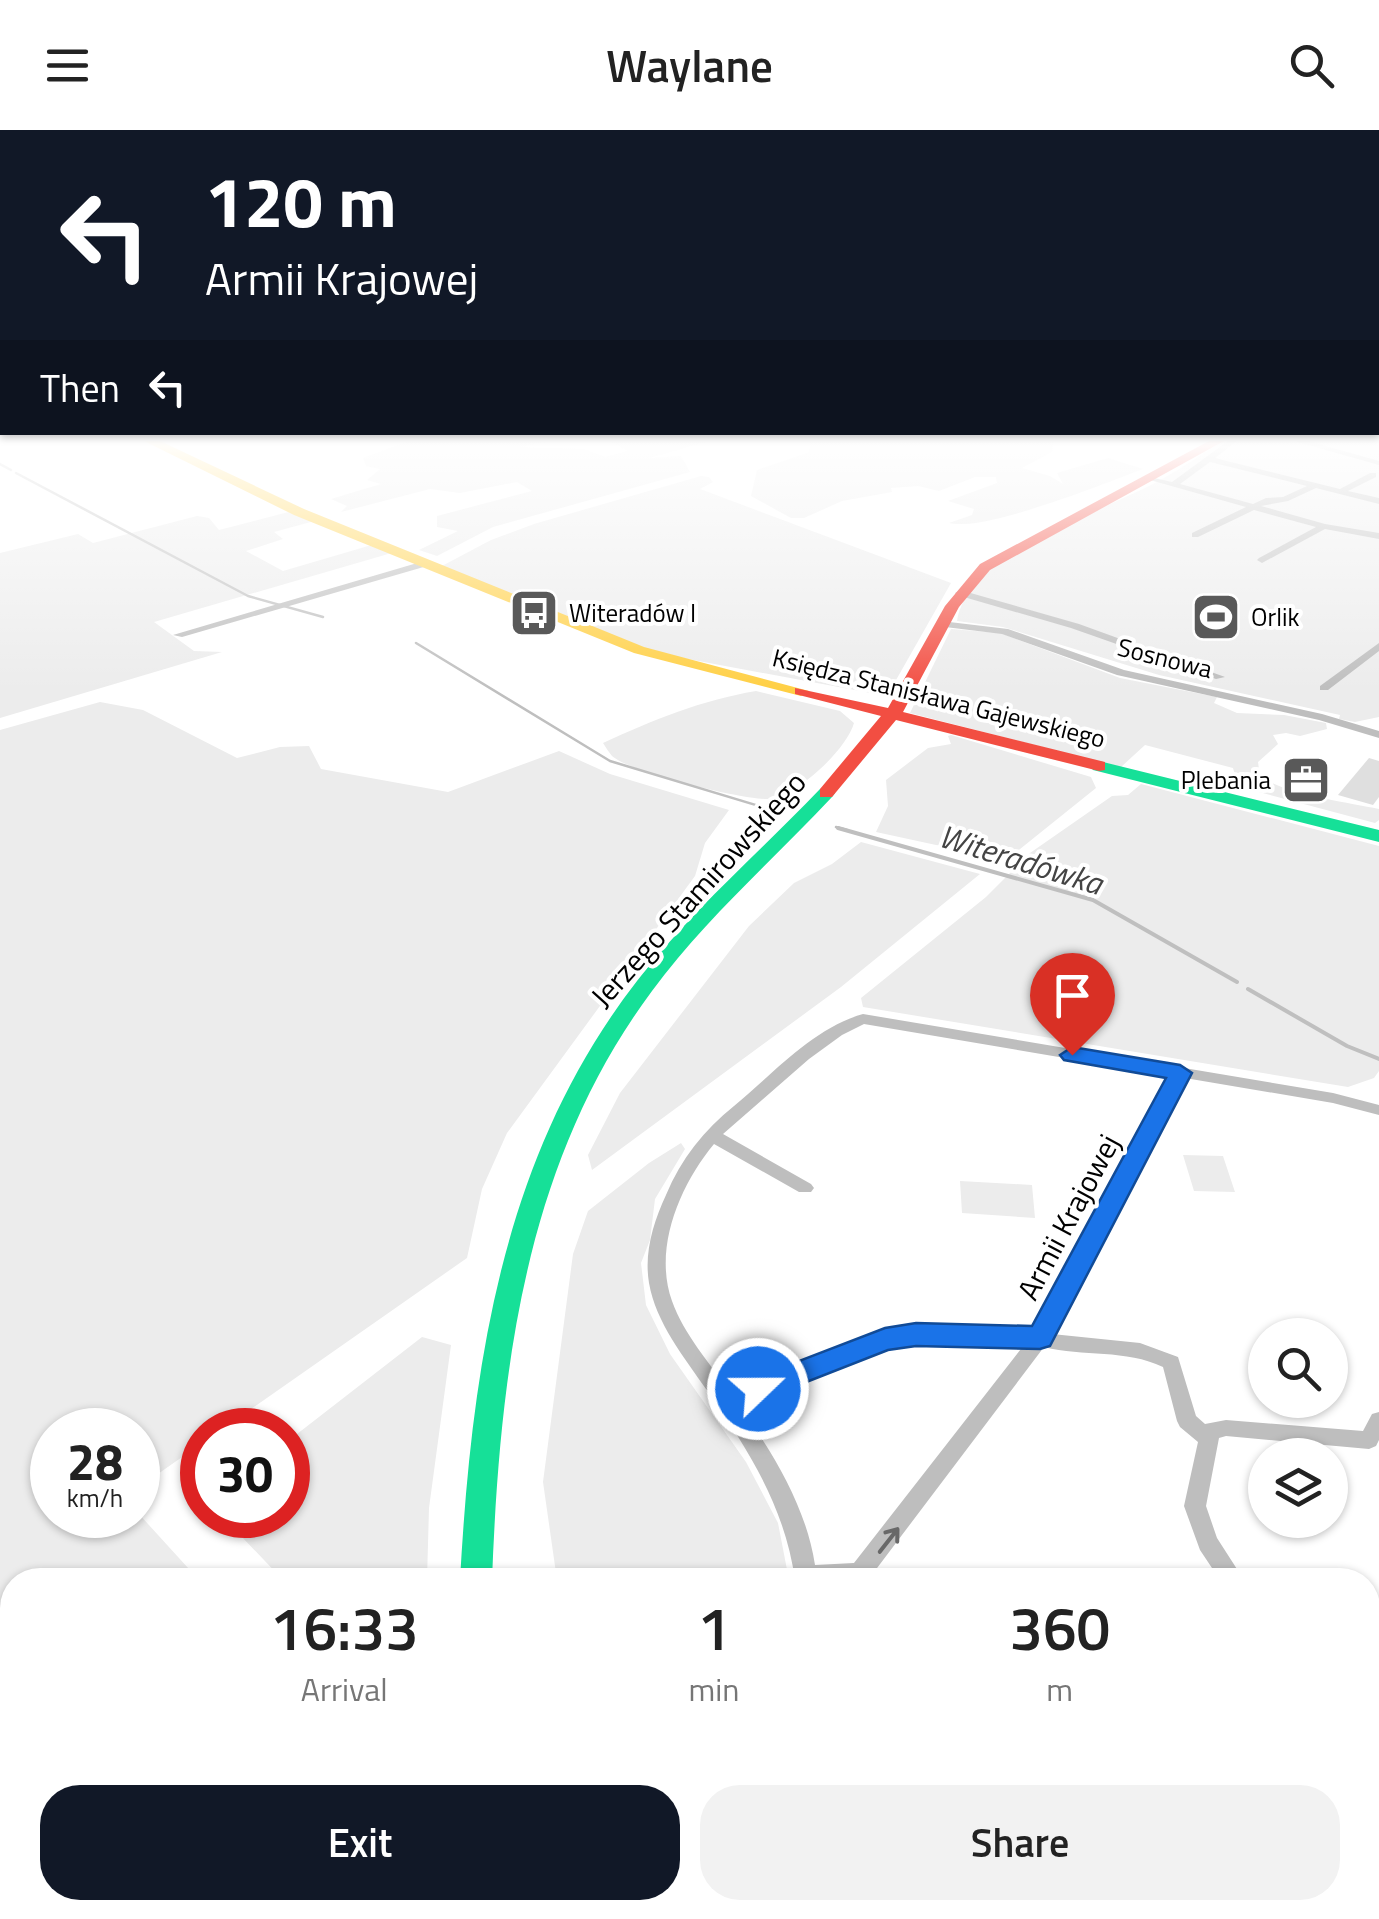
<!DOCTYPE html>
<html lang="en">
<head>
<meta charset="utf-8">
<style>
  :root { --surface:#fff; --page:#f2f2f2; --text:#222; --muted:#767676; --accent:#111827 }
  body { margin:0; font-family:"Titillium Web",sans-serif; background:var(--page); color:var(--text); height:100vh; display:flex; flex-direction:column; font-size:38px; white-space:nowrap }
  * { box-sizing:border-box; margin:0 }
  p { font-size:32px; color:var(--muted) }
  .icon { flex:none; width:55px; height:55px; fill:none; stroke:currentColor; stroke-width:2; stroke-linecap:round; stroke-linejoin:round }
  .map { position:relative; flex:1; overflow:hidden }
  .side { position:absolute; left:0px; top:1438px; width:1380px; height:352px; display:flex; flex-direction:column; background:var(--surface); border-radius:40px 40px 0 0; box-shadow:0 2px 8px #0004 }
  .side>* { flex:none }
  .top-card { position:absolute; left:0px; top:0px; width:1380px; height:305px; box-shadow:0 2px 8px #0004; background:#111827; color:#fff; overflow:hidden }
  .buttons { position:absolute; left:1248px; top:1188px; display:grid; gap:20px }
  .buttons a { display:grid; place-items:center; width:100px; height:100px; border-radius:50%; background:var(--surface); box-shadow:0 2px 8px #0004; font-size:50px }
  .speed { position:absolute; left:30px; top:1278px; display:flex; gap:20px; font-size:50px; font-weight:700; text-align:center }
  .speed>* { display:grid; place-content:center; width:130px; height:130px; border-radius:50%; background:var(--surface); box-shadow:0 2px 8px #0004; line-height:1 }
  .speed small { font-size:25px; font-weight:400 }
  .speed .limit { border:15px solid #d22; background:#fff; color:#111 }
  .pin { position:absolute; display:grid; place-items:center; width:85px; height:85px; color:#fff; margin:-102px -42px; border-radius:50% 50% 50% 0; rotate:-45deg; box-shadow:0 0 10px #0007 }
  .pin .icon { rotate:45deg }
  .me { position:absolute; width:110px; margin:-55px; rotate:68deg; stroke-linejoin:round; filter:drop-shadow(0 0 8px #0008) }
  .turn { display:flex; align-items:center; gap:35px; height:210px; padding:0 40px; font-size:45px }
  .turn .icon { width:130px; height:130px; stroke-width:2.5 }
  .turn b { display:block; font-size:70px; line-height:85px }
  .then { display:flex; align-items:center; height:95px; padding:0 40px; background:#0003; gap:20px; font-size:38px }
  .eta { display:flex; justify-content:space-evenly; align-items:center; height:170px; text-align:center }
  .eta b { font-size:60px; font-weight:600; line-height:70px }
  .primary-button { display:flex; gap:20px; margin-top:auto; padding:20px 40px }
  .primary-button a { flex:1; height:115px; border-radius:40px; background:var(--accent); color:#fff; font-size:40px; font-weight:600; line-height:115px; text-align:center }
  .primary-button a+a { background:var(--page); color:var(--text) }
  header { display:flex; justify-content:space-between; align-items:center; height:130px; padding:0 40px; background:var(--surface); font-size:45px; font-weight:600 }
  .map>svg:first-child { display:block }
  .green { fill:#ececec }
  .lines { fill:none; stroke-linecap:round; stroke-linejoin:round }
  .stream-far1 { stroke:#bfbfbf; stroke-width:2.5 }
  .stream { stroke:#bfbfbf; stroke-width:4 }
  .building { fill:#dfdfdf }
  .street { fill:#bebebe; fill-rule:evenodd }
  .fast { fill:#16e098; fill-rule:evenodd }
  .slow { fill:#ffcf43; fill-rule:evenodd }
  .jam { fill:#f24e42; fill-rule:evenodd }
  .oneway { stroke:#686868 }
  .route { fill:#1a73e8; stroke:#114b97; stroke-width:2.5 }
  .labels { text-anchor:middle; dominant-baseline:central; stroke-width:8; stroke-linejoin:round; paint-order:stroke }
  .far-poi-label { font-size:25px; fill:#000; stroke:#fff; text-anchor:start }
  .far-street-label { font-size:25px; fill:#000; stroke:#fff }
  .street-label { font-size:30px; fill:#000; stroke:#fff }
  .water-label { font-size:32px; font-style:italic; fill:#444; stroke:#fff }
</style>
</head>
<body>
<header><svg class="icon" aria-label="menu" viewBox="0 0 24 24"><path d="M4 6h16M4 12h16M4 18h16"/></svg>Waylane<svg class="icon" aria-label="search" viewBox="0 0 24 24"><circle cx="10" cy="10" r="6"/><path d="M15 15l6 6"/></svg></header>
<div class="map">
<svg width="1379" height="1789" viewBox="0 0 1379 1789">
  <rect width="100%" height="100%" fill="#fff"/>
  <path class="green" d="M 409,311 L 550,311 L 521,317 L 584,319 L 605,327 L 628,321 L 609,311 L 710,311 L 649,328 L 681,326 L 690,342 L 493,397 L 437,426 L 419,420 L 458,401 L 437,397 L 437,386 L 532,361 L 517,352 L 460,363 L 430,359 L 341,382 L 347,376 L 331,369 L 381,354 L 367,350 L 380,339 L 366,336 L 363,328 Z
    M 811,311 L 1053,311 L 1052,322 L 1022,338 L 1050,346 L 1063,354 L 1057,343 L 1108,328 L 1143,339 C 1108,352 986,402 949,393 L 972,385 L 974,379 L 948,371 L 997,353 L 996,347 L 975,347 L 939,361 L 918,356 L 891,358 L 892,362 L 842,371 L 804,388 L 791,388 L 751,366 L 757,340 L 809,322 Z
    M 1223,311 L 1379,311 L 1379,587 L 1355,592 L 1339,589 L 1340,585 L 1159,545 L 1003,497 L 957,491 C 967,424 1095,384 1149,356 C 1175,343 1199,326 1223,311 Z
    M 701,346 L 709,347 L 713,352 L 700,359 L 951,453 L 887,566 L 645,521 L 440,437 L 491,410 L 534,394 Z
    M 296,380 L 318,390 L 274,402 L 283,409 L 246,421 L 283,441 L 375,414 L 395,422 L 154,492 L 194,521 L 222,522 L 0,588 L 0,423 L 78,404 L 93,413 L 197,386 L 209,388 L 219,400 Z
    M 951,499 L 1000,503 L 1120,548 L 1217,567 L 1214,573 L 1237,583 L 1284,585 L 1326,593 L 1327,599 L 1300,606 L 1286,603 L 1273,605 L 1278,614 L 1258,632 L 1260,646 C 1284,664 1346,672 1379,679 L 1379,690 L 1375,693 L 1248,659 L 1236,648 L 1233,638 L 1145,615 L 1121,637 L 910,583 Z
    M 756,561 L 840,581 L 854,593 C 847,619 798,665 770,669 C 747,671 629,642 612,626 C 609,622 606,618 603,613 C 653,590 702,570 756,561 Z
    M 100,572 L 143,580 L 237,628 L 280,617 L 309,616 L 321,639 L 448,662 L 559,621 L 610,644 L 729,680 L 705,713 L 695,746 L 507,1003 L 482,1059 L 467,1128 L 221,1300 L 202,1300 L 202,1313 L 138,1358 L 138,1300 L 52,1300 L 52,1385 L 138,1383 L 199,1450 L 12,1450 L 12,1778 L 429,1778 L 429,1789 L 0,1789 L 0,600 Z
    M 951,605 L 1091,647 L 1096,658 L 1015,723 L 936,715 L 876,702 L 888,676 L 886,650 L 928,618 L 951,614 L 948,606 Z
    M 1141,654 L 1379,716 L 1379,941 L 1374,948 L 1348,957 L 863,877 L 861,868 L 986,767 L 1030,723 L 1112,666 L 1128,665 Z
    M 861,712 L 980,744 L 841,857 L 592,1040 L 588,1025 L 620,963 L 749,796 L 794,753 L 832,734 Z
    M 681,1013 L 685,1019 L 655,1069 L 650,1110 L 641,1133 L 646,1175 L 670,1224 L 746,1332 L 778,1393 L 789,1450 L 557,1450 L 543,1352 L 573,1124 L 588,1081 L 649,1033 Z
    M 1183,1025 L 1223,1026 L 1235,1062 L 1194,1061 Z
    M 960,1051 L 1032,1055 L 1035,1088 L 962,1083 Z
    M 422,1207 L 451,1215 L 429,1378 L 427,1450 L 283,1450 L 221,1385 L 288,1385 L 288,1311 Z
    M 603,1778 L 719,1778 L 715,1789 L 605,1789 Z"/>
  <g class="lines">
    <path class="stream-far1" d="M 0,334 L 11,340
      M 16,343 L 248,466 L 323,487
      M 416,513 L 610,631 L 769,679
      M 836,697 L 847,700"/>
    <path class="stream" d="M 838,698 L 1093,770 L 1237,852
      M 1248,859 L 1347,916 L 1379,929"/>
  </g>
  <path class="building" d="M 1369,628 L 1379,631 L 1379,667 L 1373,675 L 1338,665 Z
    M 1307,631 L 1322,636 L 1312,647 L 1328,652 L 1320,661 L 1289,651 Z"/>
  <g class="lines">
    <path class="street" d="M 1228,311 L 1237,311 L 1215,328 L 1340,359 L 1370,343 L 1376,343 L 1376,347 L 1348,361 L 1379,368 L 1379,374 L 1316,358 L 1288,371 L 1261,376 L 1325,394 L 1379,403 L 1379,409 L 1325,399 L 1262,433 L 1257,430 L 1259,428 L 1316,397 L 1254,380 L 1198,407 L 1192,407 L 1192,403 L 1246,377 L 1150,350 L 1154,348 L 1172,352 ZM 1210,332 L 1307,356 L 1283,367 L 1266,368 L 1253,374 L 1180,354 Z
      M 1294,311 L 1308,311 L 1379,331 L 1379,335 Z
      M 424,431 L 427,432 L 427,436 L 182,507 L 173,505 Z
      M 960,460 L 1079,494 L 1225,547 L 1216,549 L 1071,498 L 957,465 L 955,463 Z
      M 941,491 L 1008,499 L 1124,540 L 1322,584 L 1379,601 L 1379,608 L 1319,590 L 1117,545 L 1002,504 L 937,496 L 937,492 Z
      M 1379,513 L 1379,521 L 1328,560 L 1320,560 L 1320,556 Z
      M 863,884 L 1333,963 L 1379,975 L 1379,985 L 1333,973 L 1185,948 L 1052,1204 L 1140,1213 L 1178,1227 L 1196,1286 L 1205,1294 L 1226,1290 L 1363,1301 L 1372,1284 L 1379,1282 L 1379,1310 L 1376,1316 L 1369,1319 L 1226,1306 L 1219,1308 L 1206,1376 L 1217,1408 L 1244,1450 L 1220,1450 L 1200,1420 L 1184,1376 L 1198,1312 L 1180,1297 L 1177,1291 L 1163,1237 C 1126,1219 1083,1227 1044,1217 L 868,1450 L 795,1450 C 785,1377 748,1319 706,1259 C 684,1227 656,1193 649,1153 C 644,1123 653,1093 666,1065 C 681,1029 704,1000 734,976 C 773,944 813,898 863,884 ZM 864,894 L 1171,946 L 1035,1200 L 917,1197 L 885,1201 L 730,1262 C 710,1233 684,1205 672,1171 C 653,1118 680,1055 714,1014 L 799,1062 L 811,1062 L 814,1058 L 811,1054 L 723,1004 L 809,929 L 842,905 ZM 917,1211 L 1024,1215 L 854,1433 L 815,1435 C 806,1376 773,1323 739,1275 L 887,1216 Z
      M 1368,1610 L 1379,1616 L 1379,1644 L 1368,1638 Z
      M 729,1778 L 755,1778 L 752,1789 L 726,1789 Z"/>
    <path class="fast" d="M 1099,631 L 1379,700 L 1379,712 L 1093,640 L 1090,636 Z
      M 826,658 L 835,663 L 832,667 C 772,731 704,790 652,861 C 524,1033 500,1242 492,1450 L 460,1450 C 472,1236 502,1025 637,851 C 691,781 759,723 820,659 Z
      M 473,1778 L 512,1778 L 514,1789 L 474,1789 Z"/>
    <path class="slow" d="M 144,311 L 160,311 L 304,379 L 644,517 L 809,561 L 801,566 L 634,523 L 294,385 Z"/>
    <path class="jam" d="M 1209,311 L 1224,311 L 990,440 L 959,477 L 903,582 L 1105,632 L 1105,640 L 1099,641 L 896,590 L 832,667 L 820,667 L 820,659 L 881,586 L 795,564 L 795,558 L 888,578 L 945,476 L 980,434 Z"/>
  </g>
  <defs><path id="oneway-shaft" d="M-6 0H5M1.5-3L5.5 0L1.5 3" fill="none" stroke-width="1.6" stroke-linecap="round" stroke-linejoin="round" transform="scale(2.5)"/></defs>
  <use class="oneway" href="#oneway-shaft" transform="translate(889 1410) rotate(-52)"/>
  <linearGradient id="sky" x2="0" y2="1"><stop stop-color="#97b8d8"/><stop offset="0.55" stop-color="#fff"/><stop offset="1" stop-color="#fff" stop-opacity="0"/></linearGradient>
  <rect width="1379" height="562" fill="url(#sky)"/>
  <path class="route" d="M 1072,917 L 1180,935 L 1192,943 L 1050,1216 L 1040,1219 L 916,1216 L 888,1220 L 758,1271 L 747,1268 L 743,1259 L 747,1251 L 885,1198 L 916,1193 L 1032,1196 L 1166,948 L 1064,930 L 1060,925 Z"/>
  <defs>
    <g id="bus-square" transform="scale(2.5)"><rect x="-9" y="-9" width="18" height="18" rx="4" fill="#595959" stroke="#fff"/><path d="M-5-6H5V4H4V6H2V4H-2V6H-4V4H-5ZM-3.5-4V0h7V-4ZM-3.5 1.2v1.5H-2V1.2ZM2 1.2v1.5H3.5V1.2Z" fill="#fff"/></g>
    <g id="stadium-square" transform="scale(2.5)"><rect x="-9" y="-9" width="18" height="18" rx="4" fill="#595959" stroke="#fff"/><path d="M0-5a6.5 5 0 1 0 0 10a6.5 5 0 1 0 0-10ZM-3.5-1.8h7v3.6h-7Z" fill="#fff"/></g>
    <g id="office-square" transform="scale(2.5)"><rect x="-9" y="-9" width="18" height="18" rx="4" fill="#595959" stroke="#fff"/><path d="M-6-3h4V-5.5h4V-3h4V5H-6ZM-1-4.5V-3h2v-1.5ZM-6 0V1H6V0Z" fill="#fff"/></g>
  </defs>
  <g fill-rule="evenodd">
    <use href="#bus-square" x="534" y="483"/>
    <use href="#stadium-square" x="1216" y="487"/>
    <use href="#office-square" x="1306" y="650"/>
  </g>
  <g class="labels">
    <g class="far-poi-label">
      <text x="569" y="483">Witeradów I</text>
      <text x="1251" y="487">Orlik</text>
      <text x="1271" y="650" text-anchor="end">Plebania</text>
    </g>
    <g class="far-street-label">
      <text transform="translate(1165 528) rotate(14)">Sosnowa</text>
      <text transform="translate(939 568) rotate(14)">Księdza Stanisława Gajewskiego</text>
    </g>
    <g class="street-label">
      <text transform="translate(698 759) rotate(-48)">Jerzego Stamirowskiego</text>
      <text transform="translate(1068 1087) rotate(-62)">Armii Krajowej</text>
    </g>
    <g class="water-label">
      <text transform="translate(1021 729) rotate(17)">Witeradówka</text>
    </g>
  </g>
</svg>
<div class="buttons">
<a><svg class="icon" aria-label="search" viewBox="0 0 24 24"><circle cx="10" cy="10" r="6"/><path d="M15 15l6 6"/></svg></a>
<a><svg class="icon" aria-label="layers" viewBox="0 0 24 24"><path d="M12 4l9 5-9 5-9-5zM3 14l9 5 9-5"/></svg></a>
</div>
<div class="speed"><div>28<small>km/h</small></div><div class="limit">30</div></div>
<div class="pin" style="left:1072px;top:925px;background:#d93025"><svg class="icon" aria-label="arrive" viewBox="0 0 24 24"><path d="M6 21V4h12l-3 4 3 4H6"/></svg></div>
<svg class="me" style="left:758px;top:1259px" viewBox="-20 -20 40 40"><circle r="17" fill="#1a73e8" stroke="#fff" stroke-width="3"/><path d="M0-11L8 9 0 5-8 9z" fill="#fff"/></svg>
<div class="top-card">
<div class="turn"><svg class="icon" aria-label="left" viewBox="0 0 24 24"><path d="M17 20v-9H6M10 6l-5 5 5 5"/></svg><div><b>120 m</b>Armii Krajowej</div></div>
<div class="then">Then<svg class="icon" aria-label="left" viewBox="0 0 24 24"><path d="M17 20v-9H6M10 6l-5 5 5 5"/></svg></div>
</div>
<section class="side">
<div class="eta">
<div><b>16:33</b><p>Arrival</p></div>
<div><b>1</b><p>min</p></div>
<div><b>360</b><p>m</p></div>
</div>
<div class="primary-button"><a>Exit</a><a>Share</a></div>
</section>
</div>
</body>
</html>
